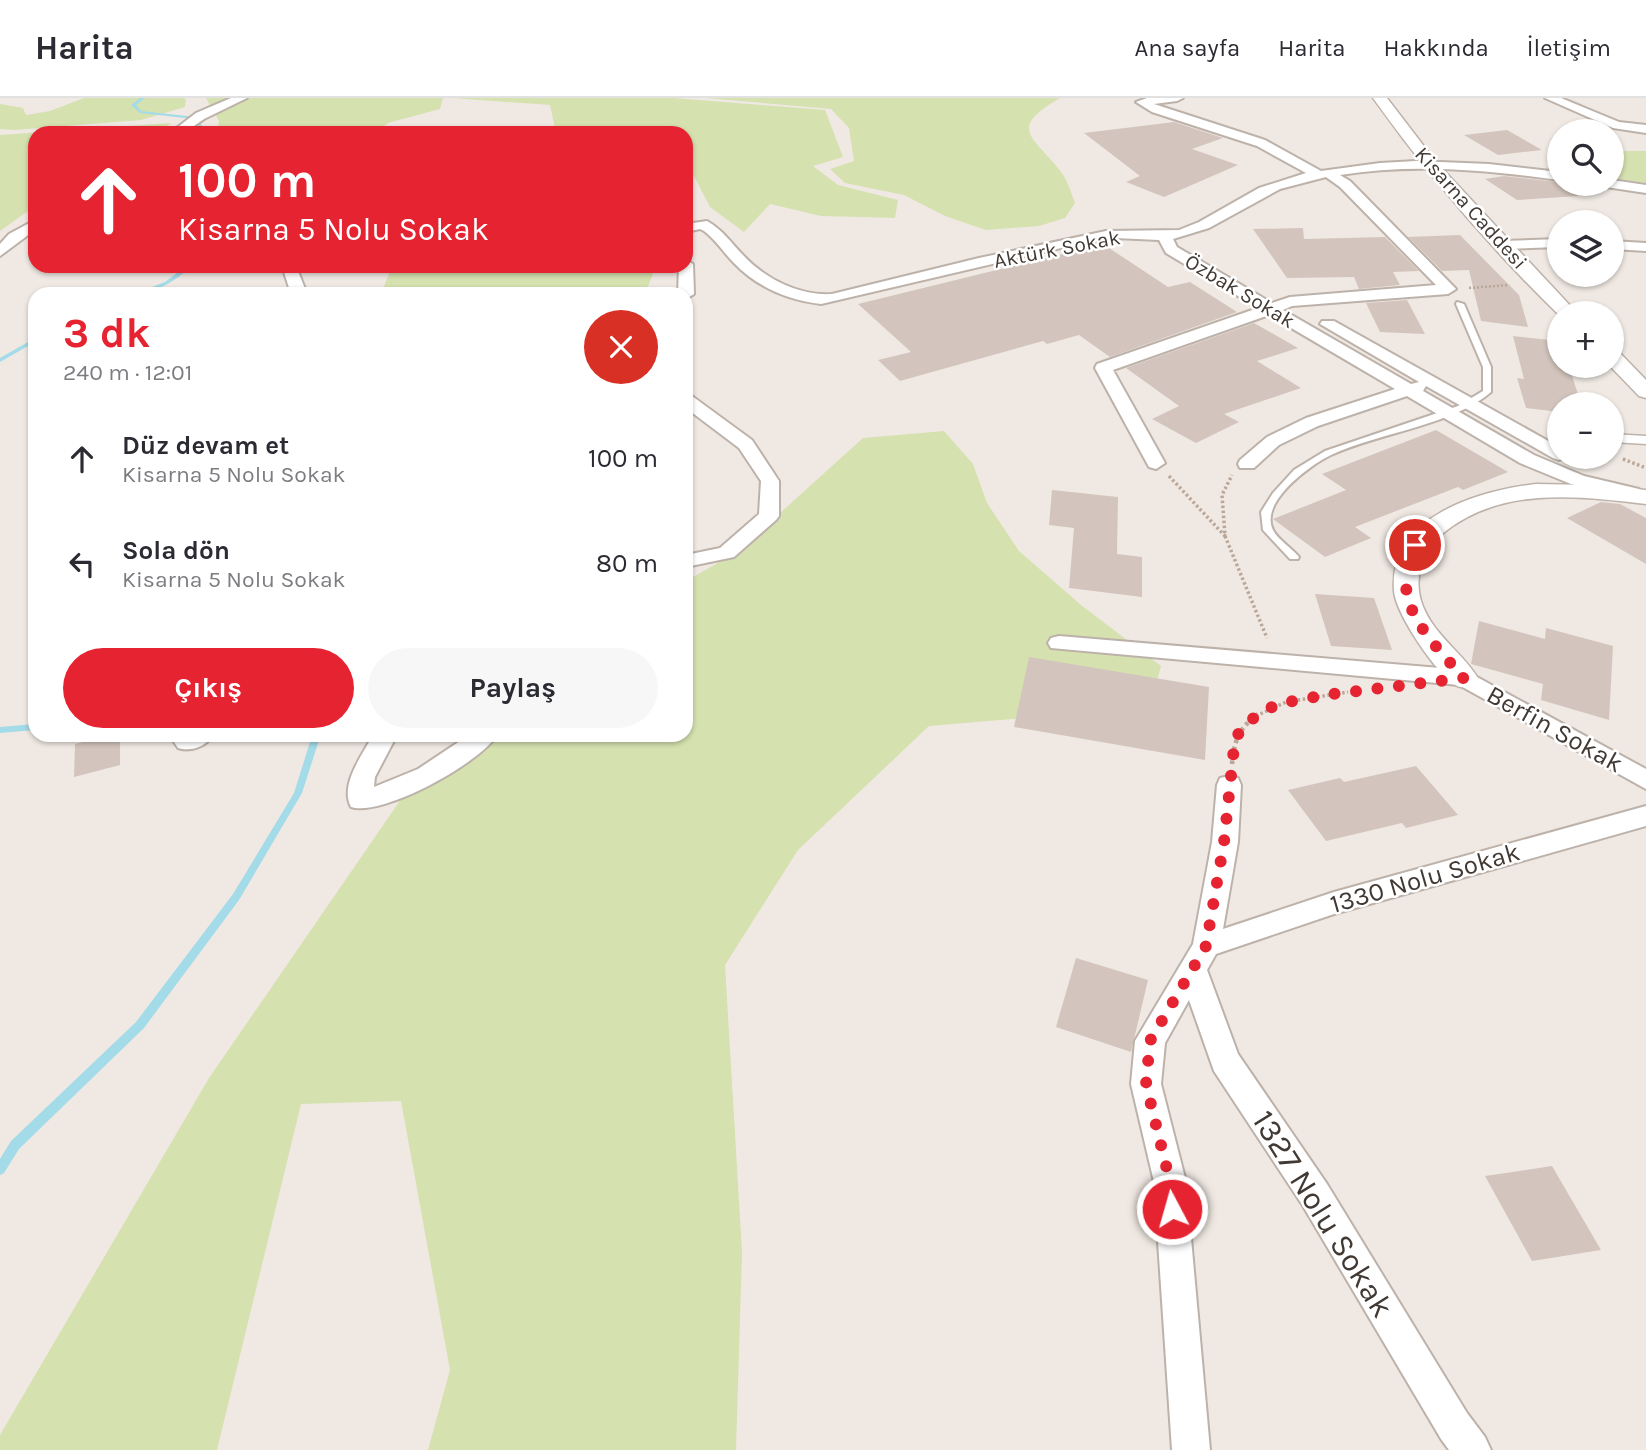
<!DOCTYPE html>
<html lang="tr">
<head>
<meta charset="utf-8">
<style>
  :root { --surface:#fff; --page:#f7f7f7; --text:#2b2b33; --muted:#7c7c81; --line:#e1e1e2; --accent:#e62331 }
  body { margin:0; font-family:Karla,sans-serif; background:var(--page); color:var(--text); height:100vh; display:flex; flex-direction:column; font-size:26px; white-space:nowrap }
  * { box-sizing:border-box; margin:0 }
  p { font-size:23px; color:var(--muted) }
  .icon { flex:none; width:38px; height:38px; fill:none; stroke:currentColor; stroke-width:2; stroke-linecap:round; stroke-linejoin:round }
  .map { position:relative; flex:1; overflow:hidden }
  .details { position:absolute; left:28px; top:189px; width:665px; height:455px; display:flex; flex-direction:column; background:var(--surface); border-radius:21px; box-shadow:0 2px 5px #0004 }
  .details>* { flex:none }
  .guide { position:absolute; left:28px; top:28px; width:665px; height:147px; border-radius:21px; box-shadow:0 2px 5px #0004; background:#e62331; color:#fff; overflow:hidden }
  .tools { position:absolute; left:1547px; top:21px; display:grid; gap:14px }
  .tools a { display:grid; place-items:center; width:77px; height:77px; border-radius:50%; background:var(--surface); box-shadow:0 2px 5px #0004; font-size:35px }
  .pin { position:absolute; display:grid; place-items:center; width:60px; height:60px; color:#fff; margin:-30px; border:4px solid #fff; border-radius:50%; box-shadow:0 2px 7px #0007 }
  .me { position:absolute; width:77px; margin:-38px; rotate:354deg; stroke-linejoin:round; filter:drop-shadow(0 0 5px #0008) }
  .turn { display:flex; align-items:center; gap:24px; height:147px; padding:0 35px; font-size:32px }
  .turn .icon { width:91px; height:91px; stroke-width:2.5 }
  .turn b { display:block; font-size:49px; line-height:60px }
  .round { display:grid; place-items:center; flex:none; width:74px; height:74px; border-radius:37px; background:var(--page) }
  .headline { display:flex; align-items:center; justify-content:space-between; height:119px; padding:0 35px }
  h1 { font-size:42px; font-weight:700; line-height:52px; color:var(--accent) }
  .primary-button { display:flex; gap:14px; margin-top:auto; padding:14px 35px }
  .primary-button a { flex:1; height:80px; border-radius:42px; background:var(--accent); color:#fff; font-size:28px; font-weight:700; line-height:80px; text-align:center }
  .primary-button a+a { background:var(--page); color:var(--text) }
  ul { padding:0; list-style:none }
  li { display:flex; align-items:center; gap:21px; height:105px; padding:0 35px }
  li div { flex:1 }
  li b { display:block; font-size:26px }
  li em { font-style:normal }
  header { display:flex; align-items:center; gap:42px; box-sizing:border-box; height:98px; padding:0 35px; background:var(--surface); border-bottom:2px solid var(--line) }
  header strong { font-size:33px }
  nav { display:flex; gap:38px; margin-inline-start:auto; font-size:24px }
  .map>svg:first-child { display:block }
  .green { fill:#d5e1af }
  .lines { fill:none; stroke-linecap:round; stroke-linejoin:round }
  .stream { fill:#a3dbe8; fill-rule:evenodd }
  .building { fill:#d3c5bd }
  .service-casing { stroke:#bdb2aa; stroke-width:4 }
  .pedestrian-casing { stroke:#bdb2aa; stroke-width:3 }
  .minor-casing { stroke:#bdb2aa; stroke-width:4 }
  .tertiary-casing { stroke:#bdb2aa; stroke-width:3 }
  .path-far2 { stroke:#bba799; stroke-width:2.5; stroke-dasharray:2 2; stroke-linecap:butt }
  .path-far1 { stroke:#bba799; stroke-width:3.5; stroke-dasharray:2.5 2.5; stroke-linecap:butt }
  .path { stroke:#bba799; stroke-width:4.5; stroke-dasharray:3.5 3.5; stroke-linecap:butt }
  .service { fill:#fff; fill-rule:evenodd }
  .pedestrian { fill:#fff; fill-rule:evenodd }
  .minor { fill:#fff; fill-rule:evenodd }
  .tertiary { fill:#fff; fill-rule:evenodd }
  .route { stroke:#e62331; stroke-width:12; stroke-dasharray:0 21.6 }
  .labels { text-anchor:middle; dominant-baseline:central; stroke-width:5; stroke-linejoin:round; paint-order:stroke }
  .far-street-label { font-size:21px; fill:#413934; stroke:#fff }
  .street-label { font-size:26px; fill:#413934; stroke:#fff }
  .near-street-label { font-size:32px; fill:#413934; stroke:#fff }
</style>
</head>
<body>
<header>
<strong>Harita</strong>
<nav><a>Ana sayfa</a><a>Harita</a><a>Hakkında</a><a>İletişim</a></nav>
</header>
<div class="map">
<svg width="1646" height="1352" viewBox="0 0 1646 1352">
  <rect width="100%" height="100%" fill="#f0e9e3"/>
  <path class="green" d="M 84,0 L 182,0 L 186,1 L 185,9 L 141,22 L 14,32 L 0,31 L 0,6 L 23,10 L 26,17 L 50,13 Z
    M 206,0 L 443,0 L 440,11 L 388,25 L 376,35 L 217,35 L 219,23 Z
    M 452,0 L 674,0 L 825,12 L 843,59 L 813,68 L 838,87 L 898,102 L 895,120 L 821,118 L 770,106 L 744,134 L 710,109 L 694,78 L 686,80 L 686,64 L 690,63 L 686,54 L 686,35 L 556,35 L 550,7 Z
    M 706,0 L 1060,0 C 1005,32 1035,39 1061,74 C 1068,83 1071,95 1075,105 L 1065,120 L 1039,128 L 986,132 L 945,118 L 904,97 L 845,85 L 830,71 L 854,63 L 849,30 L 831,11 Z
    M 171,25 L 158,35 L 35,35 L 35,108 L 0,133 L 0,37 Z
    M 1612,53 L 1646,53 L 1646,85 L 1612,80 Z
    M 392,168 L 656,168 L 645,196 L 381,196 Z
    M 944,333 L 973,366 L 987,405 L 1019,453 L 1081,507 L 1161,568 L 1147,620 L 1073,616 L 929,628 L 798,752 L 725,867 L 742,1154 L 736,1352 L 428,1352 L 450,1272 L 401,1003 L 301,1006 L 217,1352 L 0,1352 L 0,1337 L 209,980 L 408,691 L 474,637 L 686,637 L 686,483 L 737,454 L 863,340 Z"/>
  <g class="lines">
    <path class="stream" d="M 140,0 L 145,0 L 136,7 L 141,13 L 196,19 L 205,32 L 204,35 L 200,35 L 201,32 L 194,21 L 140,15 L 131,7 Z
      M 186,168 L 192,168 C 176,182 156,196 133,196 L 165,184 Z
      M 35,240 L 35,244 L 0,264 L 0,260 Z
      M 35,626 L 35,632 L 0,635 L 0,629 Z
      M 301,637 L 319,637 L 320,639 L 302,695 L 239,802 L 144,930 L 19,1051 L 4,1075 L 0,1077 L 0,1061 L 11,1043 L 136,924 L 233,796 L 294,695 L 311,641 L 302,639 Z"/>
  </g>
  <path class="building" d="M 1174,24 L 1223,40 L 1192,51 L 1238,67 L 1164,99 L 1126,84 L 1140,78 L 1084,35 Z
    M 1507,32 L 1542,52 L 1498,57 L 1464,37 Z
    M 1504,78 L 1557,84 L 1579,98 L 1517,102 L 1485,81 Z
    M 1303,130 L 1304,141 L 1385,139 L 1419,173 L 1393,174 L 1400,187 L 1359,191 L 1354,179 L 1287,180 L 1253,131 Z
    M 1460,137 L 1519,197 L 1528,229 L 1481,223 L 1469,172 L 1442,173 L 1408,139 Z
    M 1103,146 L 1168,189 L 1190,184 L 1237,214 L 1110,259 L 1079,237 L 1047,246 L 1043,243 L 900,283 L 878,262 L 911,254 L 858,206 Z
    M 1407,202 L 1425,236 L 1380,234 L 1366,205 Z
    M 1254,225 L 1298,250 L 1257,263 L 1301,290 L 1224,316 L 1239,324 L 1196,345 L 1152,321 L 1179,308 L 1126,270 Z
    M 1513,238 L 1559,243 L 1559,268 L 1569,268 L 1581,306 L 1559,306 L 1559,314 L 1526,310 L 1517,280 L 1524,281 Z
    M 1436,332 L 1508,374 L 1463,392 L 1458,389 L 1355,429 L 1371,440 L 1325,459 L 1273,421 L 1346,392 L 1322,376 Z
    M 1052,392 L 1118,399 L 1117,456 L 1142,459 L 1142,499 L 1069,490 L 1074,430 L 1049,427 Z
    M 1601,404 L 1620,406 L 1646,420 L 1646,466 L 1567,420 Z
    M 1315,496 L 1374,500 L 1392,552 L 1331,548 Z
    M 1479,523 L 1545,541 L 1546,530 L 1613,548 L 1609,622 L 1541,602 L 1543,586 L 1471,566 Z
    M 1029,559 L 1209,589 L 1205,662 L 1014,629 Z
    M 110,637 L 120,637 L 120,667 L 74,679 L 75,646 Z
    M 1416,668 L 1458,717 L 1406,730 L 1402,725 L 1326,743 L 1288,692 L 1340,680 L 1344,684 Z
    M 1076,860 L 1148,882 L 1131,954 L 1056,929 Z
    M 1552,1068 L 1601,1152 L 1532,1163 L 1485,1078 Z"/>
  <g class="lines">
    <g class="service-casing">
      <path id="service" d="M 1457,204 L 1464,206 L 1491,269 L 1491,294 C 1453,327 1378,335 1331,357 C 1310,367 1259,404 1273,432 C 1278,442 1292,450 1299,459 L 1298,461 L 1290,461 L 1263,432 L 1261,414 L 1273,395 L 1294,372 L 1325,353 L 1458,308 L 1483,293 L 1483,269 L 1456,206 Z"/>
    </g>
    <g class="pedestrian-casing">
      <path id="pedestrian" d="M 1612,336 L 1646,338 L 1646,346 L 1612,344 Z"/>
    </g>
    <g class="minor-casing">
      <path id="minor" d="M 231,0 L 247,0 L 204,21 L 184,35 L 170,35 L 196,15 Z
        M 1147,0 L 1183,0 L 1177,3 L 1154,6 L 1265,42 L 1321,73 L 1380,65 L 1416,63 L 1489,66 L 1559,74 L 1559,82 C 1487,72 1413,65 1340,77 L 1350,83 L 1456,191 L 1448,196 L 1292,208 L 1283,212 L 1411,286 L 1419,284 L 1320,226 L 1322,223 L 1334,223 L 1559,349 L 1559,359 L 1566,359 L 1559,362 L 1553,360 L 1426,288 L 1423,293 L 1534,357 L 1584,378 L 1639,391 L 1642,395 L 1639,399 L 1632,401 L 1571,386 L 1520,365 L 1407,298 L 1318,328 L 1279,347 L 1254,370 L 1240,370 L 1238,366 L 1240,362 L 1267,339 L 1306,320 L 1395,291 L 1269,217 L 1113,272 L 1165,365 L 1156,371 L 1149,369 L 1095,270 L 1097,266 L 1258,210 L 1166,155 L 1159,142 L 1115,140 L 1074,147 L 821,206 C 788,202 757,189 734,165 C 723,154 716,142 704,133 L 700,131 L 686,134 L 686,126 L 707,123 C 723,132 731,145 743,157 C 765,181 799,198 832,196 L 979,160 L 1106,133 L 1179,132 L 1199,124 L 1259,90 L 1306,75 L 1257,48 L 1152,14 L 1136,4 ZM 1326,79 L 1340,89 L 1436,187 L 1290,199 L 1272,205 L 1177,149 L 1173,141 L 1209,130 L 1280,91 Z
        M 1545,0 L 1561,0 L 1619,24 L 1646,27 L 1646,35 L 1613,30 Z
        M 1612,82 L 1646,87 L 1646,95 L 1606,89 L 1605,86 L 1612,86 Z
        M 35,122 L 35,132 L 0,158 L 0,146 L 9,136 Z
        M 1559,141 L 1559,149 L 1503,151 L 1496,147 L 1503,143 Z
        M 1612,143 L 1646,145 L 1646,153 L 1612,151 Z
        M 686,162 L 693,166 L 694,196 L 686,201 L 686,196 L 678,196 L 679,168 L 686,168 Z
        M 282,168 L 296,168 L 307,196 L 291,196 Z
        M 686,297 L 692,298 L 752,342 L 779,383 L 779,418 L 776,422 L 734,459 L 686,469 L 686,457 L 720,450 L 759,416 L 761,383 L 739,350 L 686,310 Z
        M 1059,538 L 1464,572 L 1646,671 L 1646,691 L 1459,587 L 1051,550 L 1048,545 L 1051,540 Z
        M 179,637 L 213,637 C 206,649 190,654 178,650 L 174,644 Z
        M 373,637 L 397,637 L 375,679 L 374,689 L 418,671 L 469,637 L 497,637 C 480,665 383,719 351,709 C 339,687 363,656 373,637 Z
        M 1229,678 L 1238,680 L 1241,687 L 1238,744 L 1223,831 L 1334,794 L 1646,708 L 1646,728 L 1334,816 L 1216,856 L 1207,872 L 1238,956 L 1327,1086 L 1467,1315 L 1485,1339 L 1491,1352 L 1449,1352 L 1441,1341 L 1303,1108 L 1214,973 L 1189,902 L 1165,945 L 1161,986 L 1186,1084 L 1210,1352 L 1172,1352 L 1154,1084 L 1131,986 L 1135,943 L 1193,846 L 1212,744 L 1217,687 L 1220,680 Z"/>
    </g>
    <g class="tertiary-casing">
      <path id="tertiary" d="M 1373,0 L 1387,0 L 1436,64 L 1577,215 L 1559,217 C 1491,151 1428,77 1373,0 Z
        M 1612,252 L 1619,254 L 1646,282 L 1646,300 L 1639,298 L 1610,268 Z
        M 1536,386 L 1593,387 L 1646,392 L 1646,406 C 1576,398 1500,388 1442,436 C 1422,453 1414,478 1421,503 C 1431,535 1461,553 1478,580 L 1474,587 C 1467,589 1460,591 1454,586 C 1434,572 1396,516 1394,493 C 1388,418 1479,393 1536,386 Z"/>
    </g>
    <path class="path-far2" d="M 1469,190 L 1509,187
      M 1623,361 L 1626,362"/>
    <path class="path-far1" d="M 1623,361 L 1646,370
      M 1169,378 L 1225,438 L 1222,397 L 1232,377
      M 1225,438 L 1267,540
      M 1256,618 L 1286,604 L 1348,594"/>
    <path class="path" d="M 1232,666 C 1234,643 1239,630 1258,616"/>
    <use href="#service" class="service"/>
    <use href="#pedestrian" class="pedestrian"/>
    <use href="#minor" class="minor"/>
    <use href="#tertiary" class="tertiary"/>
  </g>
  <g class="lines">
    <path class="route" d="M 1172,1111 L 1170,1084 L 1146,986 L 1150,943 L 1206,848 L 1224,744 L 1235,640 L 1249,623 L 1277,606 L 1325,597 L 1464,580 C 1442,555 1405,520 1406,484 C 1407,471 1411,459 1415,447"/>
  </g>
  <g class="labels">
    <g class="far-street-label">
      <text transform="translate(1471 110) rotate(48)">Kisarna Caddesi</text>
      <text transform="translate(1057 151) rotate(-11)">Aktürk Sokak</text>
      <text transform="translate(1240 193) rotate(31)">Özbak Sokak</text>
    </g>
    <g class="street-label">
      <text transform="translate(1555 631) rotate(29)">Berfin Sokak</text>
      <text transform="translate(1425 780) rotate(-16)">1330 Nolu Sokak</text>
    </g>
    <g class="near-street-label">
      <text transform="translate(1323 1116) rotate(58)">1327 Nolu Sokak</text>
    </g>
  </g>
</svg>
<div class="tools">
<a><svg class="icon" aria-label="search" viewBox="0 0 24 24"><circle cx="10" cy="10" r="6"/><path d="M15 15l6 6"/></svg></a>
<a><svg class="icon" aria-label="layers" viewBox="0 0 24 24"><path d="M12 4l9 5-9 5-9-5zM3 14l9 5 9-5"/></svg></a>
<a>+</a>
<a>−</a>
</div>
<div class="pin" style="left:1415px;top:447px;background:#d93025"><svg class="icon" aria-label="arrive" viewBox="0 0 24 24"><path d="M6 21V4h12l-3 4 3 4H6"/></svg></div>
<svg class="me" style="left:1172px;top:1111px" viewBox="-20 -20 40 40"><circle r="17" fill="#e62331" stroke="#fff" stroke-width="3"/><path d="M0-11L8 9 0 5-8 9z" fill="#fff"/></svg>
<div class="guide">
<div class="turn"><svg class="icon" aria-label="ahead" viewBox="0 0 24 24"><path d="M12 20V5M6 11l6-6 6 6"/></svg><div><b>100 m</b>Kisarna 5 Nolu Sokak</div></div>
</div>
<section class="details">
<div class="headline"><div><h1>3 dk</h1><p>240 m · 12:01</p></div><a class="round" style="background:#d93025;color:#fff"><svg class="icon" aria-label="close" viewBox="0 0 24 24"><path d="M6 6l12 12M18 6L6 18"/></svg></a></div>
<ul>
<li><svg class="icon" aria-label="ahead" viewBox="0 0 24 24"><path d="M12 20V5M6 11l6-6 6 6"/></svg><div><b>Düz devam et</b><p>Kisarna 5 Nolu Sokak</p></div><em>100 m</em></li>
<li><svg class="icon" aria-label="left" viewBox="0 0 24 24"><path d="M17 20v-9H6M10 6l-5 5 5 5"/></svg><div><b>Sola dön</b><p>Kisarna 5 Nolu Sokak</p></div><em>80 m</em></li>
</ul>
<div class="primary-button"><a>Çıkış</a><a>Paylaş</a></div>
</section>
</div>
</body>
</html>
